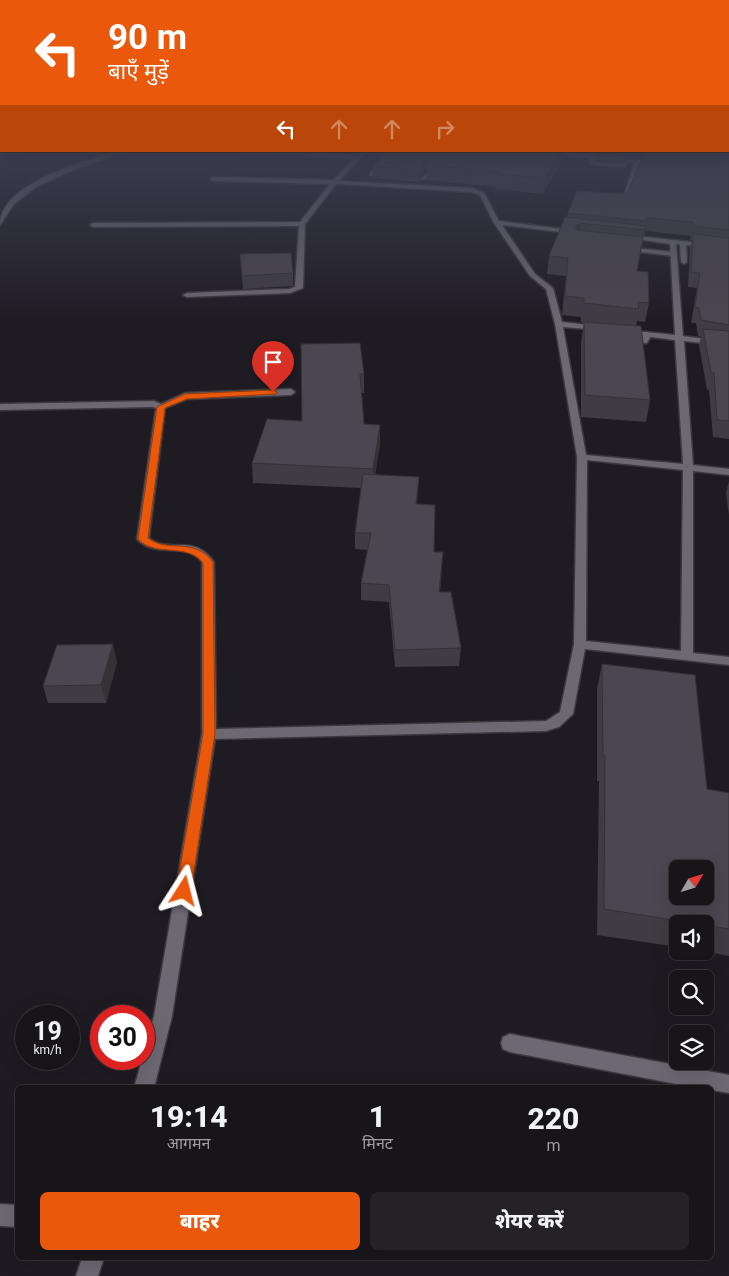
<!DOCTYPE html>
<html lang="hi">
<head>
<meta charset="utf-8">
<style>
  :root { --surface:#17141a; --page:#242127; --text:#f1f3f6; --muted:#9e9ea2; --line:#363339; --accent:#ea580c }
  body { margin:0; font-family:Roboto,"Noto Sans Devanagari",sans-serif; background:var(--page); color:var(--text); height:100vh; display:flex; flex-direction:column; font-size:19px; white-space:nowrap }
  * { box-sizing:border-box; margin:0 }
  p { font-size:16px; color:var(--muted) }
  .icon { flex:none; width:28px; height:28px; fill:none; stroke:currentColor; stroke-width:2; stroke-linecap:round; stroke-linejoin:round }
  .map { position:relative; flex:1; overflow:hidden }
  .panel { position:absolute; left:15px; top:1085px; width:699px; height:175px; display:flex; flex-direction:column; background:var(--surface); border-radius:8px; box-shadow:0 5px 20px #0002,0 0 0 1px var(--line) }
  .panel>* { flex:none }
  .banner { position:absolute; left:0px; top:0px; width:730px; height:152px; box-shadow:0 5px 20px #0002,0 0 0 1px var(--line); background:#ea580c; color:#fff; overflow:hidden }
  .needle { width:32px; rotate:51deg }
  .tools { position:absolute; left:669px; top:860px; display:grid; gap:10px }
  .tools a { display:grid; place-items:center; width:45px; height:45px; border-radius:8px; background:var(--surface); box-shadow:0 5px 20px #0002,0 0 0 1px var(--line); font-size:25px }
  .speed { position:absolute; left:15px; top:1005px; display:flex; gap:10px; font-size:25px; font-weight:700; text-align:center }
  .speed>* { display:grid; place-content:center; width:65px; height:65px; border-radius:50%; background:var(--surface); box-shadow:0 5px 20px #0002,0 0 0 1px var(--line); line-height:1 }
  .speed small { font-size:12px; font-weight:400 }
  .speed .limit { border:8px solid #d22; background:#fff; color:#111 }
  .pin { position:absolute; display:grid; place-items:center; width:42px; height:42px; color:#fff; margin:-51px -21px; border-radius:50% 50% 50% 0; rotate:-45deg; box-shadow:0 0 5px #0007 }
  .pin .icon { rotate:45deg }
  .me { position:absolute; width:55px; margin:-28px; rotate:9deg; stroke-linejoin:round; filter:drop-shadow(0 0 4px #0008) }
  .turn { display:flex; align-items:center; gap:18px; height:105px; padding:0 25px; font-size:22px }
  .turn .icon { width:65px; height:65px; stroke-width:2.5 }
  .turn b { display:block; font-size:35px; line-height:42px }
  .lanes { display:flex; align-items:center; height:48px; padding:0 25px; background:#0003; justify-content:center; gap:25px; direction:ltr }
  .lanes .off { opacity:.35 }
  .eta { display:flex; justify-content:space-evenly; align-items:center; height:85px; text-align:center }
  .eta b { font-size:30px; font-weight:800; line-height:35px }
  .button { display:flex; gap:10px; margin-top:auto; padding:10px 25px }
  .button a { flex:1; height:58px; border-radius:8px; background:var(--accent); color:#fff; font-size:20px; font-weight:800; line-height:58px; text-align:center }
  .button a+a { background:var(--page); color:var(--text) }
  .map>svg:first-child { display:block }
  .green { fill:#39204d }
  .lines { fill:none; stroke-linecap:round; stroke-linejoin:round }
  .service-casing { stroke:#3b383e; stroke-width:3 }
  .minor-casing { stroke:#3b383e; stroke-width:3 }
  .tertiary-casing { stroke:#3b383e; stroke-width:3 }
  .service { fill:#6d6872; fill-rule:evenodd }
  .minor { fill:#6d6872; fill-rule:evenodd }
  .tertiary { fill:#6d6872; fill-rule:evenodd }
  .wall { fill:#403c44 }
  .shaded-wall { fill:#343137 }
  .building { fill:#4b464f; stroke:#343137; fill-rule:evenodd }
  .route { fill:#ea580c; stroke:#983908 }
</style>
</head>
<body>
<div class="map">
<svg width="729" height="1276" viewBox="0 0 729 1276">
  <rect width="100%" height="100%" fill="#1f1b23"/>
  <path class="green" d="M 195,151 L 343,151 L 340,157 Z"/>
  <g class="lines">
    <g class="service-casing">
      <path id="service" d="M 392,151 L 397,151 L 373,176 L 369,176 L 369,174 Z
        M 445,151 L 450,151 L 426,179 L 422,179 Z
        M 592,155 L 595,157 L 595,162 L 623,163 L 625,159 L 630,160 L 625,167 L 592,165 L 589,163 L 589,157 Z
        M 635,159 L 640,160 L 629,195 L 624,196 Z
        M 683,242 L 686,244 L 687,262 L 684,264 L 681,262 L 680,244 Z
        M 625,247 L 673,252 L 676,254 L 673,256 L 623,250 L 623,248 Z
        M 645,332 L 652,334 L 647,343 L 627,344 L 623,342 L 627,340 L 641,339 Z"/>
    </g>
    <g class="minor-casing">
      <path id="minor" d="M 1,150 L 5,151 L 0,155 L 0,151 Z
        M 117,151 L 125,151 L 66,173 L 36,187 L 14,204 L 0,225 C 0,183 85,161 117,151 Z
        M 239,151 L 357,156 L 362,151 L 367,151 L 339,181 L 472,188 L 484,193 L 499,221 L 579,231 L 577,234 L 502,225 L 535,274 L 553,288 L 562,322 L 599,326 L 603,328 L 599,330 L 563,327 L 586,455 L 683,464 L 675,340 L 626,334 L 622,332 L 626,330 L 675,335 L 670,244 L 624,237 L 627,235 L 729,246 L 729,250 L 676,244 L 683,336 L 729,342 L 729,346 L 684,341 L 693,465 L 729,469 L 729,475 L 693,471 L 693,653 L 729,657 L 729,665 L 585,649 L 573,714 L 559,727 L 546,731 L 215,739 L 172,1016 L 154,1088 L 134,1088 L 154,1016 L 202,734 L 202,562 C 188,541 154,559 137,539 L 156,408 L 153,407 L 0,410 L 0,404 L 154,401 L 161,404 L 185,393 L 291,389 L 295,392 L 291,395 L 187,399 L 165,408 L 149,538 C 170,555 193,532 214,562 L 216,729 L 546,721 L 560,712 L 574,644 L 577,457 L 555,324 L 546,289 L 530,276 L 494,223 L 480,195 L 471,192 L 336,184 L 305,224 L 303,288 L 290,293 L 187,297 L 183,295 L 187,293 L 289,289 L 295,287 L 299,226 L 93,227 L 90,225 L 93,223 L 300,222 L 330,184 L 213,181 L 210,179 L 213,177 L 333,180 L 354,159 ZM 587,460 L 683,470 L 681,651 L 586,641 Z
        M 510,1034 L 729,1075 L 729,1093 L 711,1090 L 711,1088 L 697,1088 L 510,1052 L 503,1049 L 501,1043 L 503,1037 Z
        M 0,1204 L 18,1205 L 18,1227 L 0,1226 Z
        M 82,1258 L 104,1258 L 98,1276 L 76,1276 Z"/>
    </g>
    <g class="tertiary-casing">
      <path id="tertiary" d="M 514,151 L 539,151 L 660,162 L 657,164 Z"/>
    </g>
    <use href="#service" class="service"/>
    <use href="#minor" class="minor"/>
    <use href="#tertiary" class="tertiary"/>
  </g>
  <path class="wall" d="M 729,144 L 729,439 L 713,437 L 709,390 L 707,390 L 699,345 L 701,337 L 698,336 L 696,323 L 691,323 L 697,288 L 688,287 L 690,247 L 692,240 L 690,240 L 691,236 L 645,231 L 644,235 L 637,271 L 649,303 L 645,322 L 637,321 L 636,326 L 650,400 L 646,422 L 581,417 L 581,342 L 584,323 L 581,322 L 581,317 L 562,315 L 566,276 L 547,274 L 549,256 L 567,217 L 568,213 L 627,194 L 643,160 L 645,151 L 729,151 Z
    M 440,151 L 565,151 L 564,157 L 543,194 L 495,189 L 496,187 L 426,180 L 427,169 L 422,174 L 422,180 L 418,182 L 373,178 L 373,166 Z
    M 240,254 L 293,273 L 293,286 L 243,289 Z
    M 301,344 L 364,374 L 364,393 L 362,393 L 364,424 L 380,444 L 375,475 L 419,477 L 417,504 L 434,552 L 442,569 L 440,592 L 461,648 L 459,666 L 395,667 L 389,602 L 361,600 L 361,583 L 368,550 L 355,549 L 355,533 L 361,488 L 253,483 L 252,463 L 302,421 Z
    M 729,481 L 729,515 L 726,493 Z
    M 117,662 L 106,703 L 48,703 L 43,686 Z
    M 602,664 L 707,789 L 729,793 L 729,956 L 703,951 L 705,951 L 705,924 L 678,924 L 678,947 L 597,935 L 599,781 L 597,781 L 597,689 Z"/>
  <path class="shaded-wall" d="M 432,151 L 439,151 L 427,165 L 427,169 L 422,174 L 422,180 L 418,182 L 419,170 L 421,164 Z
    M 560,151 L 565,151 L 564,157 L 543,194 L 545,178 Z
    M 580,223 L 578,240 L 575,227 Z
    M 380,425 L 380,444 L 373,489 L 373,469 Z
    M 113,644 L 117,662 L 106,703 L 101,685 Z"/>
  <path class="building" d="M 389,151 L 432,151 L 421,164 L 422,168 L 419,170 L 373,166 Z
    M 440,151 L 560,151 L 545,178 L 497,174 L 498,172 L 427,165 Z
    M 645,151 L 729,158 L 729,230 L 693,226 L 693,222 L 647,218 L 647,221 L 568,213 L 577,191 L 627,194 L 641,160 L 663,162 L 668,158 L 666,156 L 644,154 Z
    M 565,217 L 646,226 L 645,230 L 580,223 L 575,227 L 578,230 L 643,237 L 637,271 L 648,272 L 649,303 L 638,302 L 639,309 L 584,303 L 584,298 L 565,296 L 568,258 L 549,256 Z
    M 693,234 L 729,238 L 729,325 L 701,320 L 699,308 L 695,307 L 700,273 L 691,272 Z
    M 291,253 L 293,273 L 242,276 L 240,254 Z
    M 584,322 L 641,326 L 650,400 L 585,395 Z
    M 703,329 L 729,331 L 729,421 L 717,420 L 714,373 L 711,373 Z
    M 360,343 L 364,374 L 360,374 L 364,424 L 380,425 L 373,469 L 252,463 L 267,419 L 302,421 L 301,344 Z
    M 363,474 L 419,477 L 416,504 L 435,505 L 434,552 L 443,552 L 439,592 L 451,592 L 461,648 L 395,650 L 389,585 L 361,583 L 371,533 L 355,533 Z
    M 113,644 L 101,685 L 43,686 L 57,645 Z
    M 602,664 L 695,675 L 707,789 L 729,793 L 729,929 L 705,925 L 705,924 L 698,924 L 604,909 L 605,756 L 603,755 ZM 678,869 L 705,869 L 705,896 L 678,896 Z"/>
  <linearGradient id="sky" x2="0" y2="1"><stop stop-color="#110f13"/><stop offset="0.45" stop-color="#3c3f50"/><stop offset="1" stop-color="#3c3f50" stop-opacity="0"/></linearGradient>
  <rect width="729" height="323" fill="url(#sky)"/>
  <path class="route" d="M 273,390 L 277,392 L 276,394 L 187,399 L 165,408 L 148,538 C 169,554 194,536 213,562 L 215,734 L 191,891 L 189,895 L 184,897 L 179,895 L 176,891 L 203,734 L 203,563 C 187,542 155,558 138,539 L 157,407 L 185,394 Z"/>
</svg>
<div class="tools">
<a><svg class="needle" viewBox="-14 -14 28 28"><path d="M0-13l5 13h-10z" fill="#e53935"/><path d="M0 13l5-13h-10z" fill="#9e9ea2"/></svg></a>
<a><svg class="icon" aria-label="sound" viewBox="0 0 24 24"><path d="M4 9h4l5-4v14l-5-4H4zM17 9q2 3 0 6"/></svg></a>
<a><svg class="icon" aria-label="search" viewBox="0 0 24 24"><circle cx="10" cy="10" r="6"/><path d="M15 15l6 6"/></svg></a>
<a><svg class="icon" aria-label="layers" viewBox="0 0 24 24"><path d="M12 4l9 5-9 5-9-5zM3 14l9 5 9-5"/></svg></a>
</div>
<div class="speed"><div>19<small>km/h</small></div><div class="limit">30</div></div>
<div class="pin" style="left:273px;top:392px;background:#d93025"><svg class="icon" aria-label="arrive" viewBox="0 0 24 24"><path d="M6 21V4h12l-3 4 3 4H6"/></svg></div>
<svg class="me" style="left:184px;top:891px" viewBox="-20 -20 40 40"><path d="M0-17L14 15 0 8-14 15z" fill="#ea580c" stroke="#fff" stroke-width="4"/></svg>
<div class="banner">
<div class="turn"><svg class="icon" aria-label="left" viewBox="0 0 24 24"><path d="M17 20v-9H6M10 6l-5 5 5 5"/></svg><div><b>90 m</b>बाएँ मुड़ें</div></div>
<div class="lanes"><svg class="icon" aria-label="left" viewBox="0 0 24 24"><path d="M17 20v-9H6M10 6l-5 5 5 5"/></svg><svg class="icon off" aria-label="ahead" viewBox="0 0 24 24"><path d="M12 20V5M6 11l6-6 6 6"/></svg><svg class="icon off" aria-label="ahead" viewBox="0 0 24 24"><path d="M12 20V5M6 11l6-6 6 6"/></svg><svg class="icon off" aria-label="right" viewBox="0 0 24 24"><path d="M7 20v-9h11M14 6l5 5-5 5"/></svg></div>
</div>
<section class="panel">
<div class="eta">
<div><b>19:14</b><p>आगमन</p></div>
<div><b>1</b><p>मिनट</p></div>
<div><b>220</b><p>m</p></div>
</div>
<div class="button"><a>बाहर</a><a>शेयर करें</a></div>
</section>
</div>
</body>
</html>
